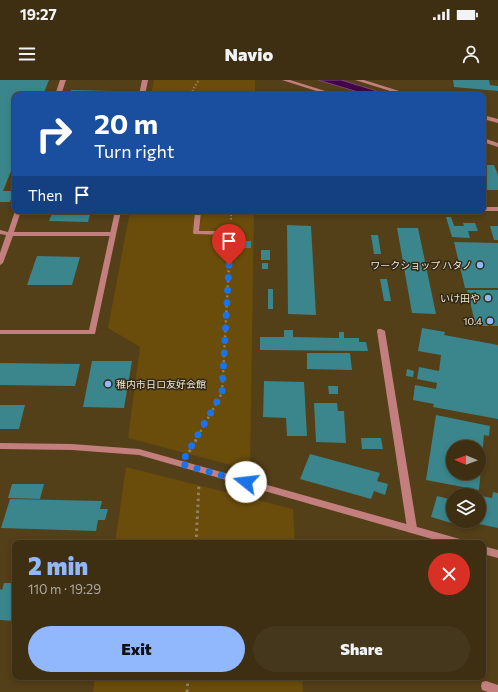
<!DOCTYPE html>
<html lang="en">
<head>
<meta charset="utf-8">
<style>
  :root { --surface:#3e2f12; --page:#45371b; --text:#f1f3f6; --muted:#ada99f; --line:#574a32; --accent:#91b8fd }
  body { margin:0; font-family:Commissioner,"Noto Sans JP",sans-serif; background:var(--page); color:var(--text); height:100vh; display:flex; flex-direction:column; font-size:15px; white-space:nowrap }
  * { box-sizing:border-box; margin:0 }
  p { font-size:13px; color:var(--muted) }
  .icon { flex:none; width:22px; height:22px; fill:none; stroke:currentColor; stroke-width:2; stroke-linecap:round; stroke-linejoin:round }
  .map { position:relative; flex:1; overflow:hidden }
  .side { position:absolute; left:12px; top:460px; width:474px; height:140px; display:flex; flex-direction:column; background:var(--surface); border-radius:8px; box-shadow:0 2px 6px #0003,0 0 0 1px var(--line) }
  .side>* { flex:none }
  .hud { position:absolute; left:12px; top:12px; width:474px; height:122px; border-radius:8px; box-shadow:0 2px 6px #0003,0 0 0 1px var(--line); background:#1a4fa0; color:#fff; overflow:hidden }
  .needle { width:26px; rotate:271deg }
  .tools { position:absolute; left:446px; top:360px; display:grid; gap:8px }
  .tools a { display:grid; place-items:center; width:40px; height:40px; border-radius:50%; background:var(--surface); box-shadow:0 2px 6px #0003,0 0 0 1px var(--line); font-size:20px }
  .pin { position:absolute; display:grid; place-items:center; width:34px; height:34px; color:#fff; margin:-41px -17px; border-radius:50% 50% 50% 0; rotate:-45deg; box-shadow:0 0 4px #0007 }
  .pin .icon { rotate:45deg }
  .me { position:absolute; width:44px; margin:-22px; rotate:286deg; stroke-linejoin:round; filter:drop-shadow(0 0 3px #0008) }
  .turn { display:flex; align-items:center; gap:14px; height:84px; padding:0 16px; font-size:18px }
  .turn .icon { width:52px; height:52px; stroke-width:2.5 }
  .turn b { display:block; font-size:28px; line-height:34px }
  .then { display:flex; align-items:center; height:38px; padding:0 16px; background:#0003; gap:8px; font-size:15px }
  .round { display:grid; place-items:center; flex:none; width:42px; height:42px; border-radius:21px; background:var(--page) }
  .overview { display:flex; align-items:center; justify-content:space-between; height:68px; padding:0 16px }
  h1 { font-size:24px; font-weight:800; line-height:30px; color:var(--accent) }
  .primary-button { display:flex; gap:8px; margin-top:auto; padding:8px 16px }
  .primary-button a { flex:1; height:46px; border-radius:24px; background:var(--accent); color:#111; font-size:16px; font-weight:800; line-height:46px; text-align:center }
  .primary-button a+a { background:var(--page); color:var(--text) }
  .status { display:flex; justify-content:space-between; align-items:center; height:28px; padding:0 20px; background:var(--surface); direction:ltr }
  .status svg { height:11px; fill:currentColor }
  header { display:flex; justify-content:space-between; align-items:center; height:52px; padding:0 16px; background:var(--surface); font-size:18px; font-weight:800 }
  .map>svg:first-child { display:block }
  .green { fill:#6a4c0b }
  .water { fill:#42054c; stroke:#774974 }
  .building { fill:#3a868c; fill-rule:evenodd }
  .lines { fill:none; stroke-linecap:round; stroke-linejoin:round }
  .path-far2 { stroke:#928161; stroke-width:2; stroke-dasharray:1.5 2; stroke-linecap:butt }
  .path-far1 { stroke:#928161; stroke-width:2.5; stroke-dasharray:2 3; stroke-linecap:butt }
  .path { stroke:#928161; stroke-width:3; stroke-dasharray:2.5 3.5; stroke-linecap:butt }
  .service { fill:#c27f7d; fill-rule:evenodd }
  .minor { fill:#c27f7d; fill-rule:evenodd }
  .tertiary { fill:#c27f7d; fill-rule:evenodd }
  .route { stroke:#1a73e8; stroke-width:7; stroke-dasharray:0 12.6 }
  .poi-dot { fill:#91b8fd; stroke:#312817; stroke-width:1.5 }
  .labels { text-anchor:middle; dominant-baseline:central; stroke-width:3; stroke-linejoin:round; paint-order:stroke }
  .poi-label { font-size:10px; fill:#f3e7d1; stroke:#312817; text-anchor:end }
</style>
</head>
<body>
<div class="status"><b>19:27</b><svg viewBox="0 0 49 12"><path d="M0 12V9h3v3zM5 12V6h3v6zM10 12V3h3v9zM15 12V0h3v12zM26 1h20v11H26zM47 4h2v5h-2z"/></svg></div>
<header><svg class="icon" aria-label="menu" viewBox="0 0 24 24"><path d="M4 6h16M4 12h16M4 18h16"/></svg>Navio<svg class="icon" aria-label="person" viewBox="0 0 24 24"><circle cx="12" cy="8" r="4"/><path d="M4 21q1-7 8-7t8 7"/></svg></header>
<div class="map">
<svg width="498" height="612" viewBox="0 0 498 612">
  <rect width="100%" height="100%" fill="#533f18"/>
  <path class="green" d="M 154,0 L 255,0 L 255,15 L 151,15 Z
    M 130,131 L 254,131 L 250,390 L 128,358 L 140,267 L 108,248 Z
    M 126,387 L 293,429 L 295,463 L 115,463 Z
    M 95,597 L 302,597 L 303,612 L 93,612 Z"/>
  <path class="water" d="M 318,0 L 341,0 L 390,15 L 368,15 Z"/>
  <path class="building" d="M 0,0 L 49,0 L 43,15 L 15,15 L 15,81 L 3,111 L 14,111 L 10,122 L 0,122 Z
    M 453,0 L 489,0 L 490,5 L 498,6 L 498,11 L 454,7 Z
    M 71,10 L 113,11 L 112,15 L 70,15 Z
    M 483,85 L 494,85 L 498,95 L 498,110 L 483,110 Z
    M 53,131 L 91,131 L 88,142 L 49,141 Z
    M 446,137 L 451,137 L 454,146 L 464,146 L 463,143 L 475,143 L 478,151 L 468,151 L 470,158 L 452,157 Z
    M 287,145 L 311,146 L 316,235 L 288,234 Z
    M 490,146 L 498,146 L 498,160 L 494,160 Z
    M 397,148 L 418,148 L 436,234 L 412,233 Z
    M 371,155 L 378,155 L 381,174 L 374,174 Z
    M 242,161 L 251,161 L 251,168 L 242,168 Z
    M 454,162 L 498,163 L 498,208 L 465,208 Z
    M 261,170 L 270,170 L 270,180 L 261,180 Z
    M 37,176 L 80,177 L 72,205 L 27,205 Z
    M 262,183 L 268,183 L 268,189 L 262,189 Z
    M 380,199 L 387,199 L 391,221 L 384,221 Z
    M 268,209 L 273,209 L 273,229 L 268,229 Z
    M 467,210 L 498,210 L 498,246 L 476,246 Z
    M 422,248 L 445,252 L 444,255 L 498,265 L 498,339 L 433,327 L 434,324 L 413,320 L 415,305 L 436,309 L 437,303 L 417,299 L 419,287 L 439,291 L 441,275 L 418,271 Z
    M 284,250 L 293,250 L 293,257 L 339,258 L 339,252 L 344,252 L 344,258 L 359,258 L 359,262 L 366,262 L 368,271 L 260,270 L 260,257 L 284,257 Z
    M 307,273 L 350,273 L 352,290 L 307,289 Z
    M 92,281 L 132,281 L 124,328 L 83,327 Z
    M 0,283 L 80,284 L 75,306 L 0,305 Z
    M 407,289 L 414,291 L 413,297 L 406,296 Z
    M 264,301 L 304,302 L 307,356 L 287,356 L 286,338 L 263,337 Z
    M 328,306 L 338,306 L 338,314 L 329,314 Z
    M 314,323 L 337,323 L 338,331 L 344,331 L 346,363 L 316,362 Z
    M 0,325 L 25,325 L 19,349 L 0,349 Z
    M 436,335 L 490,346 L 489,356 L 484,355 L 479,410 L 426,400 ZM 453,367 L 479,367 L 479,393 L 453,393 Z
    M 361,358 L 381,358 L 383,369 L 362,369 Z
    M 310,374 L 380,393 L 377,401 L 388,404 L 385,415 L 374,411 L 371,419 L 300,399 Z
    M 12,404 L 44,404 L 40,419 L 8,418 Z
    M 493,412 L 498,413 L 498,448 L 479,444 L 481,416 L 492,418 Z
    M 437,416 L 453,420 L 453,441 L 459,441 L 458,445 L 431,437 Z
    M 10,419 L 102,421 L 100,429 L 108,429 L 105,440 L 98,440 L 96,451 L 1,448 Z
    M 4,503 L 15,503 L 15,541 L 0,540 L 0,509 L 2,510 Z"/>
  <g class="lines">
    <path class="path-far2" d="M 192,15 L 193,9 L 199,0
      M 231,131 L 231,141"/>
    <path class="path-far1" d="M 198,356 L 222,313 L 230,166"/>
    <path class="path" d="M 189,372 L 199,355
      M 196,463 L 199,404
      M 187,612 L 188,597"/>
    <path class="service" d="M 60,0 L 66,0 L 61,15 L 55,15 Z
      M 483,127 L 498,127 L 498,131 L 483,131 Z
      M 15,131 L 21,131 L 14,152 L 113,152 L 116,154 L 113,156 L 13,156 L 3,183 L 0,185 L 0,173 L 6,155 L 0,154 L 0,150 L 8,152 Z
      M 195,131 L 201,131 L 199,151 L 230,151 L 233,153 L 230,155 L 194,154 L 193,153 Z
      M 378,249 L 381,249 L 385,251 L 417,448 L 415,451 L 412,452 L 409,451 L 407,448 L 377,251 Z
      M 486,601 L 498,605 L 498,612 L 488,612 L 482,610 L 481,606 L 482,602 Z"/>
    <path class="minor" d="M 142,0 L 148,0 L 145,15 L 139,15 Z
      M 115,131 L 121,131 L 95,254 L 0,254 L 0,250 L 89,250 Z"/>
    <path class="tertiary" d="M 282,0 L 290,0 L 338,15 L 329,15 Z
      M 355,0 L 364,0 L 412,15 L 403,15 Z
      M 483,35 L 498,39 L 498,43 L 483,39 Z
      M 483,58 L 498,63 L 498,67 L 483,62 Z
      M 0,363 L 72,364 L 139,369 L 460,459 L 463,460 L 465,463 L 446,463 L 139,375 L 72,370 L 0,369 Z
      M 483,466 L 498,470 L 498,478 L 483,474 Z"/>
  </g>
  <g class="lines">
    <path class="route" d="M 229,185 L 222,313 L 181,384 L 246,402"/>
  </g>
  <g class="poi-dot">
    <circle cx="480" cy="185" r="4"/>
    <circle cx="488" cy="218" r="4"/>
    <circle cx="490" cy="241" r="4"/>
    <circle cx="108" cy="304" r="4"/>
  </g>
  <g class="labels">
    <g class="poi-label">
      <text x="472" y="185">ワークショップ ハタノ</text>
      <text x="480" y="218">いけ田や</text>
      <text x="482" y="241">10.4</text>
      <text x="116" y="304" text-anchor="start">稚内市日ロ友好会館</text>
    </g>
  </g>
</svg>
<div class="tools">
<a><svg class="needle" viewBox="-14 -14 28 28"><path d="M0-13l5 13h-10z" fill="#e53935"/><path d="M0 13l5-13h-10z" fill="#ada99f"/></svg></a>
<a><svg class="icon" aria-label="layers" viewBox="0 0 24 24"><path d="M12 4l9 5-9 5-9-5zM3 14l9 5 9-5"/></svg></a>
</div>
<div class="pin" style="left:229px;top:185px;background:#d93025"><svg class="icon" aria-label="arrive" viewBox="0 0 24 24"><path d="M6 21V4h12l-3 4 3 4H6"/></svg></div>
<svg class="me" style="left:246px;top:402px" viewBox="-20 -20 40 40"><circle r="19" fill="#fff"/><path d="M0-13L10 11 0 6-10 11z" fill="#1a73e8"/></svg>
<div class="hud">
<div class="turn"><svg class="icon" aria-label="right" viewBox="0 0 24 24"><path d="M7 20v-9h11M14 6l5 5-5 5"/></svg><div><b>20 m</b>Turn right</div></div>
<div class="then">Then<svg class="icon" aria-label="arrive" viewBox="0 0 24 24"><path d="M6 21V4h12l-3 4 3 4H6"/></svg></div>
</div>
<section class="side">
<div class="overview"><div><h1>2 min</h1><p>110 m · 19:29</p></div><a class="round" style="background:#d93025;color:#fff"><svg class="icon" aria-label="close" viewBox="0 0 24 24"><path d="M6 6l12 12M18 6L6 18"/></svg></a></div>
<div class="primary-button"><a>Exit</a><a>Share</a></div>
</section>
</div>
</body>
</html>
